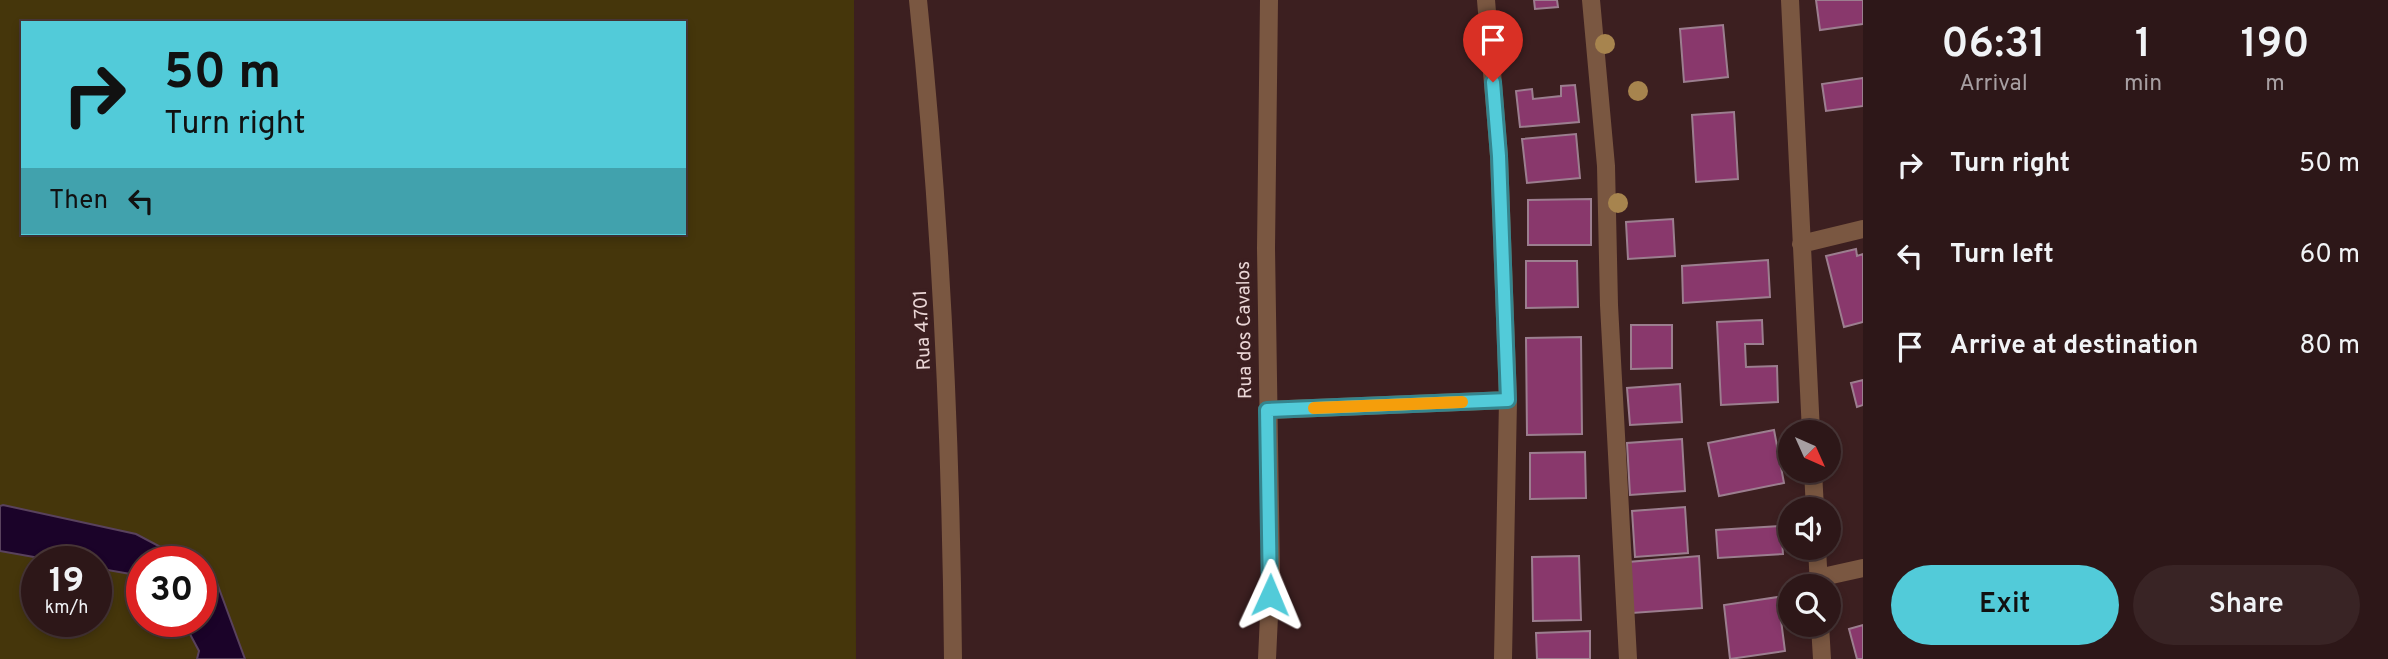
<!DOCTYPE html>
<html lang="en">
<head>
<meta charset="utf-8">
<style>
  :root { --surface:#2d1718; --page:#392425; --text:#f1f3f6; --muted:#a79fa2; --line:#483637; --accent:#52cbd9 }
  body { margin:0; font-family:Overpass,sans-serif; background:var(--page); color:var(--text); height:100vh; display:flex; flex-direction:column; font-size:26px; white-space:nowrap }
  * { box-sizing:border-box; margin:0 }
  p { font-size:23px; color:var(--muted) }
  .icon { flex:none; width:38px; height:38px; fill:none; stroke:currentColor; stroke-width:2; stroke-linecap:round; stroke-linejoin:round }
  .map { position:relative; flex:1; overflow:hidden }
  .drawer { display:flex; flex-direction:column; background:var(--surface); width:525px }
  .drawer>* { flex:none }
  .guide { position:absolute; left:21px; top:21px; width:665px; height:214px; border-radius:0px; box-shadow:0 4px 10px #0003,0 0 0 2px var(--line); background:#52cbd9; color:#111; overflow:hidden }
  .needle { width:46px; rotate:135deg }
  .tools { position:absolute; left:1778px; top:420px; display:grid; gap:14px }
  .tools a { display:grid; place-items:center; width:63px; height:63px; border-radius:50%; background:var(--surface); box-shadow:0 4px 10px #0003,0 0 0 2px var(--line); font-size:35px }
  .speed { position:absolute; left:21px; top:546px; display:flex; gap:14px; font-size:35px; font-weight:700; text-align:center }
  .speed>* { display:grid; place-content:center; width:91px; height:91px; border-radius:50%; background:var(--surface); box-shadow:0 4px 10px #0003,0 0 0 2px var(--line); line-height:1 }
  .speed small { font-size:18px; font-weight:400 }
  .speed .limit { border:10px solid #d22; background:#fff; color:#111 }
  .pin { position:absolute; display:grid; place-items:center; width:60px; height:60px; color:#fff; margin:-72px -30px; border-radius:50% 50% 50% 0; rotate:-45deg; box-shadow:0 0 7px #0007 }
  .pin .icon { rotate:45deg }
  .me { position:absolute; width:77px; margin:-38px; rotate:1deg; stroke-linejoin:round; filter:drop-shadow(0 0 5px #0008) }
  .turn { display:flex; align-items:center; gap:24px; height:147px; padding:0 28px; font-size:32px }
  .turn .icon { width:91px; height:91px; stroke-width:2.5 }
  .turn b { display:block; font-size:49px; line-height:60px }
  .then { display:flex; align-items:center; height:66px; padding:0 28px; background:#0003; gap:14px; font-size:26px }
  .eta { display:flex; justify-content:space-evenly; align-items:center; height:119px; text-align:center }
  .eta b { font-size:42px; font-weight:600; line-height:49px }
  .primary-button { display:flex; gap:14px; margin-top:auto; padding:14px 28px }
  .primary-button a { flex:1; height:80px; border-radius:42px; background:var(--accent); color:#111; font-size:28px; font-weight:600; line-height:80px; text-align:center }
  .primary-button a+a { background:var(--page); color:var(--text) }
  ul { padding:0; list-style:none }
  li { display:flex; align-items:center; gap:21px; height:91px; padding:0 28px }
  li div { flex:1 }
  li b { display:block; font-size:26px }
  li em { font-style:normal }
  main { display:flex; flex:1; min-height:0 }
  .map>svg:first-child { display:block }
  .green { fill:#45360b; fill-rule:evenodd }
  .water { fill:#1b0329; stroke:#59425d; stroke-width:2 }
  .building { fill:#89386c; stroke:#9c7e8f; stroke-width:2 }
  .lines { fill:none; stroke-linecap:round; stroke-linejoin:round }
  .minor { stroke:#7a5741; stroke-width:18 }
  .tree { fill:#a7844e }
  .route-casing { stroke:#35848d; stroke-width:18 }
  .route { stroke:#52cbd9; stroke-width:12 }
  .slow { stroke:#f59e0b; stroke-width:12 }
  .labels { text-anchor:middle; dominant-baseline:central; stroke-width:7; stroke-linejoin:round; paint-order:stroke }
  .street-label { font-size:19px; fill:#ead6d6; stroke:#3c1f20 }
</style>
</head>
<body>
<main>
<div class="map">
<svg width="1863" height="659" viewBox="0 0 1863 659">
  <rect width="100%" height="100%" fill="#3c1f20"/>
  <path class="green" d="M 0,0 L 854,0 L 856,659 L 0,659 ZM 23,23 L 684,23 L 684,233 L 23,233 ZM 37,562 L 96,562 L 96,621 L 37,621 ZM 142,562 L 201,562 L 201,621 L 142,621 Z"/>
  <path class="water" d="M 3,505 L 136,534 L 189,562 L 142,562 L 142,576 L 96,568 L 96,562 L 62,562 L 0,551 L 0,506 Z
    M 201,568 L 214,575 L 245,659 L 197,659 L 199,651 L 183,621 L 201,621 Z"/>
  <path class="building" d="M 1534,0 L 1557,0 L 1558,7 L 1535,9 Z
    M 1816,0 L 1863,0 L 1863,24 L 1820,30 Z
    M 1723,25 L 1728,77 L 1684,82 L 1680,29 Z
    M 1863,78 L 1863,106 L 1826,111 L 1822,84 Z
    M 1575,85 L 1579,122 L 1520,127 L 1516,91 L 1532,89 L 1533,99 L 1561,96 L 1561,86 Z
    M 1734,112 L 1738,179 L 1696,182 L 1692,115 Z
    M 1576,134 L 1580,178 L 1527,183 L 1522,139 Z
    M 1591,199 L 1591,245 L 1528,245 L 1528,200 Z
    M 1673,219 L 1675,256 L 1628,259 L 1626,222 Z
    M 1856,249 L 1857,256 L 1863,254 L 1863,322 L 1844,327 L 1826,256 Z
    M 1768,260 L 1770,297 L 1683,303 L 1682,266 Z
    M 1526,261 L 1577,261 L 1578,307 L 1526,308 Z
    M 1762,320 L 1763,344 L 1745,344 L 1746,367 L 1777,366 L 1778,402 L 1721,405 L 1717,322 Z
    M 1631,325 L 1672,325 L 1672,368 L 1631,369 Z
    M 1581,337 L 1582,434 L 1527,435 L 1526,338 Z
    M 1863,380 L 1863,405 L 1857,407 L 1851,383 Z
    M 1680,384 L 1682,422 L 1630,425 L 1627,388 Z
    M 1774,430 L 1784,483 L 1719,496 L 1708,443 Z
    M 1682,439 L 1685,491 L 1630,495 L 1627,443 Z
    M 1585,452 L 1586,498 L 1530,499 L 1530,453 Z
    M 1685,507 L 1688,553 L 1635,557 L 1632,511 Z
    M 1781,526 L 1783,554 L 1718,558 L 1716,530 Z
    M 1579,556 L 1581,620 L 1533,621 L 1532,557 Z
    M 1699,556 L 1702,608 L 1632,613 L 1628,562 Z
    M 1778,597 L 1785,651 L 1730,659 L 1724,605 Z
    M 1863,625 L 1863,659 L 1857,659 L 1849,629 Z
    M 1590,631 L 1590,659 L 1537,659 L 1536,633 Z"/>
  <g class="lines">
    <path class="minor" d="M 918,0 C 941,219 951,439 953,659
      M 1486,0 L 1499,156 L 1508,400 L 1503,659
      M 1591,0 L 1606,166 L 1609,305 L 1628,659
      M 1790,0 L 1811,432
      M 1801,244 L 1863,229
      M 1267,410 L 1508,400
      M 1813,471 L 1815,509
      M 1817,548 L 1819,586
      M 1818,578 L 1863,568
      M 1820,625 L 1822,659
      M 1267,659 L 1271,573 L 1266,248 L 1269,0"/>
  </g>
  <g class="tree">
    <circle cx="1605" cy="44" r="10"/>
    <circle cx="1638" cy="91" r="10"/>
    <circle cx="1618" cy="203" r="10"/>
  </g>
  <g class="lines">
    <g class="route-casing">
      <path id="route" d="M 1270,595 L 1267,410 L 1508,400 L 1499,156 L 1493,82"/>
    </g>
    <use href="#route" class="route"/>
    <path class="slow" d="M 1314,408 L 1462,402"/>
  </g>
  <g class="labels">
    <g class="street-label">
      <text transform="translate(923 330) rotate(-93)">Rua 4.701</text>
      <text transform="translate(1245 330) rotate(-91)">Rua dos Cavalos</text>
    </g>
  </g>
</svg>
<div class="tools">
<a><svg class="needle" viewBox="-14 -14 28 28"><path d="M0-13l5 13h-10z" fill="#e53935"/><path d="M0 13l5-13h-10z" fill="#a79fa2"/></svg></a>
<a><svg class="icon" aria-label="sound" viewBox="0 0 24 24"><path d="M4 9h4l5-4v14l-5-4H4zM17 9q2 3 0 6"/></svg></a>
<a><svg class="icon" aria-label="search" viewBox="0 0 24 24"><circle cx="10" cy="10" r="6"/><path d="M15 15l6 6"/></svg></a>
</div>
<div class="speed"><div>19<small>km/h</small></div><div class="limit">30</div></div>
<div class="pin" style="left:1493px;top:82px;background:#d93025"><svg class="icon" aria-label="arrive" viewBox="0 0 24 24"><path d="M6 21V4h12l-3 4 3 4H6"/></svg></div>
<svg class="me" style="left:1270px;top:595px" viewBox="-20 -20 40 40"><path d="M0-17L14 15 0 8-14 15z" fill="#52cbd9" stroke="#fff" stroke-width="4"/></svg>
<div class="guide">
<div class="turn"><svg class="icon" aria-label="right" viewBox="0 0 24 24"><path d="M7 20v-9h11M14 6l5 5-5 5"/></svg><div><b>50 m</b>Turn right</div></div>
<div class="then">Then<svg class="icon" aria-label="left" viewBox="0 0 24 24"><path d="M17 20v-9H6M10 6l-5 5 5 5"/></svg></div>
</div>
</div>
<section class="drawer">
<div class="eta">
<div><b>06:31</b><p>Arrival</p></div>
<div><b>1</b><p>min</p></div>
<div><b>190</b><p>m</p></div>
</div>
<ul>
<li><svg class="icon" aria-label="right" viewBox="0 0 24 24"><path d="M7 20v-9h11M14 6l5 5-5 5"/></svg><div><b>Turn right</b></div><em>50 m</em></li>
<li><svg class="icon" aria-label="left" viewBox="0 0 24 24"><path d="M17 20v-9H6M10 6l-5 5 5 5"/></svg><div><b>Turn left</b></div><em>60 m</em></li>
<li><svg class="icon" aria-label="arrive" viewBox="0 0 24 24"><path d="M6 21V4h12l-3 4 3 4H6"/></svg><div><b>Arrive at destination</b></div><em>80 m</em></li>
</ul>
<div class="primary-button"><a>Exit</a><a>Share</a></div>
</section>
</main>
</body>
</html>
